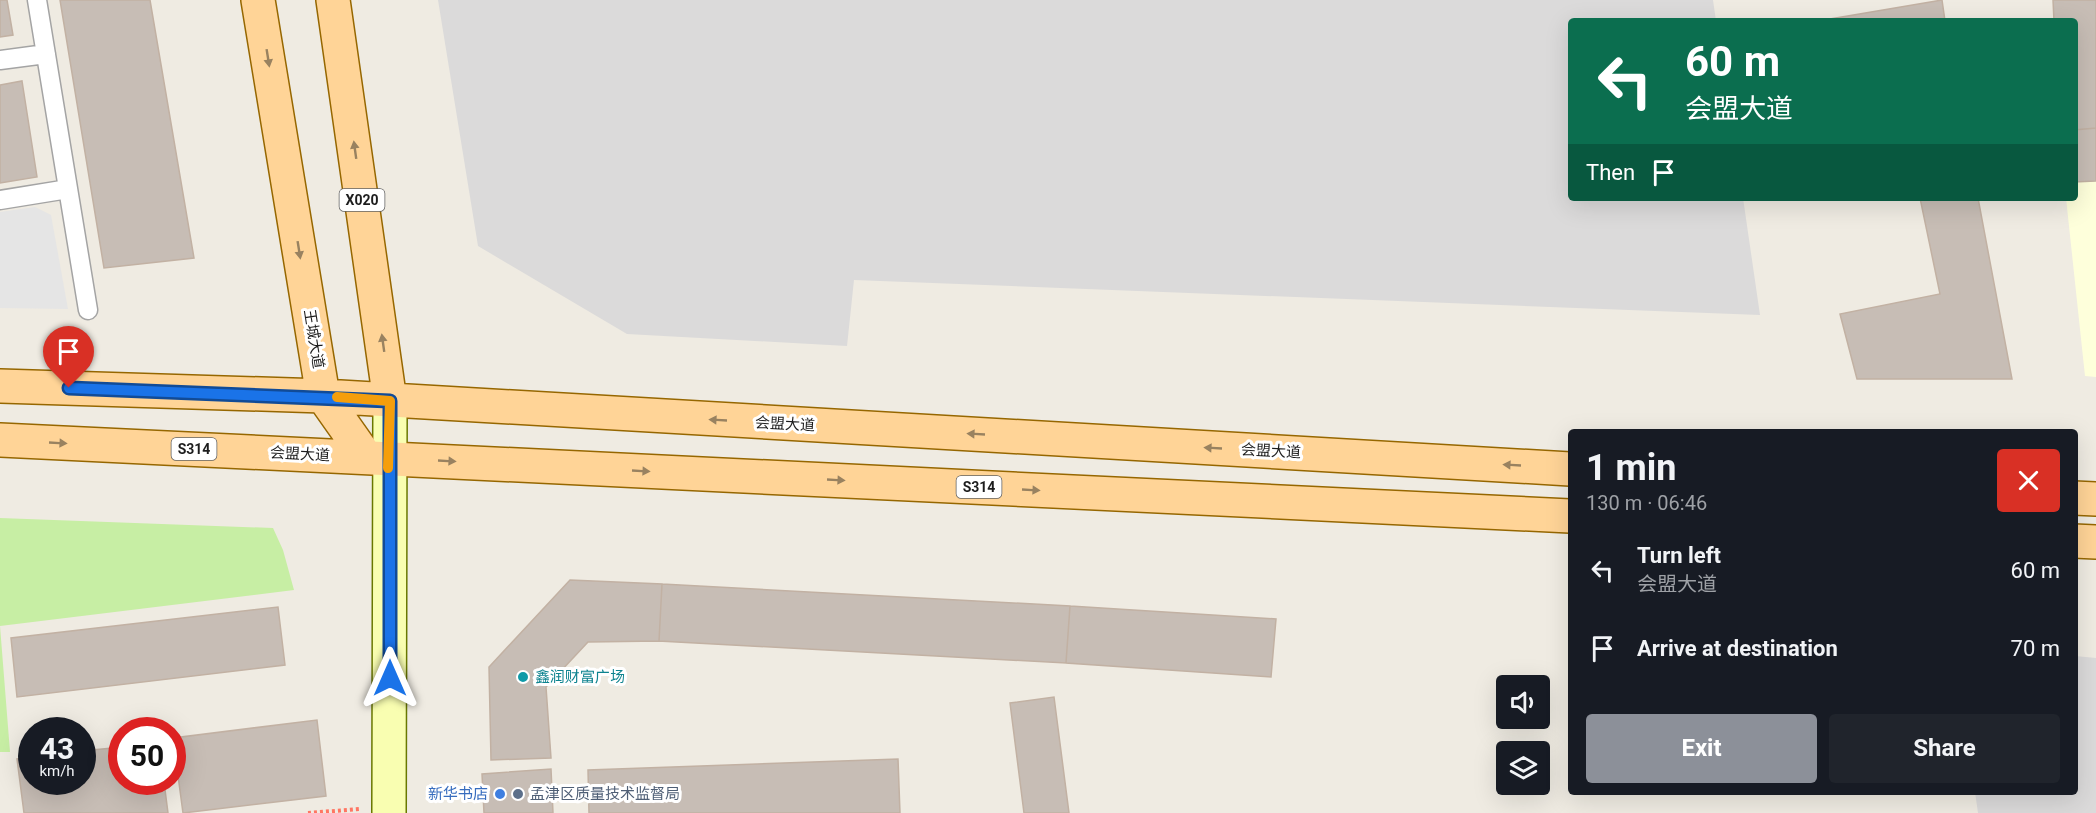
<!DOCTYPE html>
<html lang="en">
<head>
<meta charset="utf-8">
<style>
  :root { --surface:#171b24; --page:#20242c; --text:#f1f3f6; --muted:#9ea1a6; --accent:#8c9099 }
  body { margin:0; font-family:Roboto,"Noto Sans SC",sans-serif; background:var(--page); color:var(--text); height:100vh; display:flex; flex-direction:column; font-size:22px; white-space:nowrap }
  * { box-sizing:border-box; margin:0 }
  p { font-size:20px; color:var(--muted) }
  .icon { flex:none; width:33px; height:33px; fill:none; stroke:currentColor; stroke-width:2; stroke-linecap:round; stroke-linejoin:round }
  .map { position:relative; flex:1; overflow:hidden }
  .side { position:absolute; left:1568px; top:429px; width:510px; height:366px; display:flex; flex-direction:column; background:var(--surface); border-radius:6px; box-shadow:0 6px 24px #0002 }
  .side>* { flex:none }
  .banner { position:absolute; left:1568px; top:18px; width:510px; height:183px; border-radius:6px; box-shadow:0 6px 24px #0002; background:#0b6e4f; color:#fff; overflow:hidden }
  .fabs { position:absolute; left:1496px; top:675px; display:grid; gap:12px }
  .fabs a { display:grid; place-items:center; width:54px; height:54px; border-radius:6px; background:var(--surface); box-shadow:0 6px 24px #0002; font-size:30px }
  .speed { position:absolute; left:18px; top:717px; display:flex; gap:12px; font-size:30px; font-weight:700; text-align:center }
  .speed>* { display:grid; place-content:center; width:78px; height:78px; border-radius:50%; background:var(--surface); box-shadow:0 6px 24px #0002; line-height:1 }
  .speed small { font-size:15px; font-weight:400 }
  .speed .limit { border:9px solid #d22; background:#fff; color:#111 }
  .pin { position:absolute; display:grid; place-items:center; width:51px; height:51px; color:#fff; margin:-62px -26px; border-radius:50% 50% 50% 0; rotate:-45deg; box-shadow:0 0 6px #0007 }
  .pin .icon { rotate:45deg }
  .me { position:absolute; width:66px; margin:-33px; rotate:0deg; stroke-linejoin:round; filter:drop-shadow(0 0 4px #0008) }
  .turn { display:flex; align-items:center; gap:21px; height:126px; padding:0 18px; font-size:27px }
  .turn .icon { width:78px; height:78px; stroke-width:2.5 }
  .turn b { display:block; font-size:42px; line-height:51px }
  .then { display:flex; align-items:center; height:57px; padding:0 18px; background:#0003; gap:12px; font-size:22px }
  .round { display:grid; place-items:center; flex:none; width:63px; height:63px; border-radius:6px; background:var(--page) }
  .headline { display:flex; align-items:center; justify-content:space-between; height:102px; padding:0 18px }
  h1 { font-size:36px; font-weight:700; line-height:45px }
  .primary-button { display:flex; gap:12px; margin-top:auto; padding:12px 18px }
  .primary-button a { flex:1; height:69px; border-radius:6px; background:var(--accent); color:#fff; font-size:24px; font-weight:700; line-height:69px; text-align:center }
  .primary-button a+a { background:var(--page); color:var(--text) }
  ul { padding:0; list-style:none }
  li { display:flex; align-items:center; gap:18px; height:78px; padding:0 18px }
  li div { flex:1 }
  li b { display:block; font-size:22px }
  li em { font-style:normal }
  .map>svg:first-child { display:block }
  .residential { fill:#dbdada }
  .education { fill:#feffdb }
  .grass { fill:#c7eea4 }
  .parking { fill:#e5e5e5 }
  .building { fill:#c7bdb5; stroke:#c2b1a3; stroke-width:1.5 }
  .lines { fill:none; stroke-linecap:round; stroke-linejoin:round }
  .service-casing { stroke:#a4a4a4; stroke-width:21 }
  .secondary-casing { stroke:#697800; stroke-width:36 }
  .primary-casing { stroke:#966700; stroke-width:36 }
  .path { stroke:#ff7663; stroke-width:4; stroke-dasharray:3 3; stroke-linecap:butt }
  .service { stroke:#fff; stroke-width:18 }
  .secondary { stroke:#f9feb1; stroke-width:33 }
  .primary { stroke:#ffd497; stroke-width:33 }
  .oneway { fill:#998260 }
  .route-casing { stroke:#114b97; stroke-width:15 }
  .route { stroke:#1a73e8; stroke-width:10 }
  .slow { stroke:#f59e0b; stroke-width:10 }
  .culture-dot { fill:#0f9aa8; stroke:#fff; stroke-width:2 }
  .shop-dot { fill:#3f7fe0; stroke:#fff; stroke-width:2 }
  .service-dot { fill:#5c6f8a; stroke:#fff; stroke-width:2 }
  .labels { text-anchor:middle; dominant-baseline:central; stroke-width:6; stroke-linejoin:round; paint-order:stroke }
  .shield { fill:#fff; stroke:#616161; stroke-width:1.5 }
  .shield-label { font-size:14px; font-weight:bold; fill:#1d1d1d }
  .street-label { font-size:15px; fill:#1d1d1d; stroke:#fff }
  .culture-label { font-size:15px; fill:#0d838f; stroke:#fff; text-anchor:start }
  .shop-label { font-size:15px; fill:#366cbe; stroke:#fff; text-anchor:end }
  .service-label { font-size:15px; fill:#4e5e75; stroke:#fff; text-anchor:start }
</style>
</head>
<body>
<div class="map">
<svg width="2096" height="813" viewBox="0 0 2096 813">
  <rect width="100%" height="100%" fill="#efebe2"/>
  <path class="residential" d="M 438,0 L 1713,0 L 1716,21 L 1570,21 L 1570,198 L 1743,198 L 1760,315 L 854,280 L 847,346 L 627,334 L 478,246 Z
    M 2075,656 L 2096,658 L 2096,813 L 1978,813 L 1975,792 L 2074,792 Z"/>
  <path class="education" d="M 2053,0 L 2096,0 L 2096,377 L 2085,376 L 2066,198 L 2074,198 L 2074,21 L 2054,21 Z"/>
  <path class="grass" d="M 0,518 L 273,528 L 283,550 L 294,590 L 0,626 L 10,752 L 0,752 Z"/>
  <path class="parking" d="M 35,207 L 51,215 L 68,309 L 0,308 L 0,212 Z"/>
  <path class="building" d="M 0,0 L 7,0 L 13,35 L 0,37 Z
    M 60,0 L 150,0 L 194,258 L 104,268 Z
    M 1942,0 L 1945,21 L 1818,21 Z
    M 2053,0 L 2096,0 L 2096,128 L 2074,130 L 2074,21 L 2054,21 Z
    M 22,81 L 37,177 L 0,183 L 0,85 Z
    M 2096,128 L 2096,181 L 2074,182 L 2074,130 Z
    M 1920,198 L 1978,198 L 2012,379 L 1857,379 L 1840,314 L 1940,294 Z
    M 570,580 L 662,584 L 659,641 L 588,642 L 546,687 L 551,758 L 491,760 L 489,667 Z
    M 662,584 L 1070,606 L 1066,663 L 659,641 Z
    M 1070,606 L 1276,619 L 1271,677 L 1066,663 Z
    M 278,607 L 285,665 L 17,697 L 11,638 Z
    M 1054,697 L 1069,813 L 1024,813 L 1010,703 Z
    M 317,720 L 326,796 L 183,813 L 173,738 Z
    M 122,747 L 122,782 L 164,782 L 168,813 L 24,813 L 17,759 L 32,757 L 32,782 L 82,782 L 82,751 Z
    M 898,759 L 900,813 L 589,813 L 588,770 Z
    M 551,769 L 553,813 L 484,813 L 482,774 Z"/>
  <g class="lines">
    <g class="service-casing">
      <path id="service" d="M 37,0 L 88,310
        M 0,60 L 46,54
        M 0,200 L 68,189"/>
    </g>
    <g class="secondary-casing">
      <path id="secondary" d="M 389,813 L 390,401"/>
    </g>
    <g class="primary-casing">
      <path id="primary" d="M 258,0 L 323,396 L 366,457
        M 333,0 L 390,401
        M 0,386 L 323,396 L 1570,469
        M 0,440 L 1570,516
        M 2074,498 L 2096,499
        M 2074,541 L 2096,542"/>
    </g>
    <path class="path" d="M 308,813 L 359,809"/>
    <use href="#service" class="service"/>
    <use href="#secondary" class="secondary"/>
    <use href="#primary" class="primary"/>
  </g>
  <defs><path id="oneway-solid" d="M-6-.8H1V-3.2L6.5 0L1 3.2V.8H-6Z" transform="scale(1.5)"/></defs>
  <g class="oneway">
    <use href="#oneway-solid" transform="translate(268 58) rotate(81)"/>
    <use href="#oneway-solid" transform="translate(355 150) rotate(-98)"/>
    <use href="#oneway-solid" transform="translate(299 250) rotate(81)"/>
    <use href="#oneway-solid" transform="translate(383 343) rotate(-98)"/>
    <use href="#oneway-solid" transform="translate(718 420) rotate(-177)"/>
    <use href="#oneway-solid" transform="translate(976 434) rotate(-177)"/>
    <use href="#oneway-solid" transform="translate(58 443) rotate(3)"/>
    <use href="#oneway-solid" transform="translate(1213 448) rotate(-177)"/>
    <use href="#oneway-solid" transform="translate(447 461) rotate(3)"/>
    <use href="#oneway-solid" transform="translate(1512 465) rotate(-177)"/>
    <use href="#oneway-solid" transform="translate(641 471) rotate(3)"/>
    <use href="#oneway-solid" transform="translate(836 480) rotate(3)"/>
    <use href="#oneway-solid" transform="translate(1031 490) rotate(3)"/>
  </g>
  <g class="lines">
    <g class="route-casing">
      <path id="route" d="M 69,388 L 390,401 L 390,678"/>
    </g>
    <use href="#route" class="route"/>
    <path class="slow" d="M 337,397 L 390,401 L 388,468"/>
  </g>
  <circle class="culture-dot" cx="523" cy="677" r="6"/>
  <circle class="shop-dot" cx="500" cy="794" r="6"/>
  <circle class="service-dot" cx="518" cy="794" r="6"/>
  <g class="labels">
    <g class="shield">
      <rect x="339.5" y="189" width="45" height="22" rx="4.5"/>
      <rect x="171.5" y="438" width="45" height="22" rx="4.5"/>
      <rect x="956.5" y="476" width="45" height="22" rx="4.5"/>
    </g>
    <g class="shield-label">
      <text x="362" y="200">X020</text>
      <text x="194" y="449">S314</text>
      <text x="979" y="487">S314</text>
    </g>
    <g class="street-label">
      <text transform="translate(314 339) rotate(81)">王城大道</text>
      <text transform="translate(785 424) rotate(3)">会盟大道</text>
      <text transform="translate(1271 451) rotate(3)">会盟大道</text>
      <text transform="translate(300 454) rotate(3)">会盟大道</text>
    </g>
    <g class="culture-label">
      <text x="535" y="677">鑫润财富广场</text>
    </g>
    <g class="shop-label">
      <text x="488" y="794">新华书店</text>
    </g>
    <g class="service-label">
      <text x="530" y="794">孟津区质量技术监督局</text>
    </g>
  </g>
</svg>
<div class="fabs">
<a><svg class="icon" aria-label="sound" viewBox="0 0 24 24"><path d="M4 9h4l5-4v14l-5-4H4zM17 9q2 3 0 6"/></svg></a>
<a><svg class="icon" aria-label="layers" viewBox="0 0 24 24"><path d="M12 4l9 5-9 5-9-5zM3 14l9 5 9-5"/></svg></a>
</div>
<div class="speed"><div>43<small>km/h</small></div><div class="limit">50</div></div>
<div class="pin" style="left:69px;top:388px;background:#d93025"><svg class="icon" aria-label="arrive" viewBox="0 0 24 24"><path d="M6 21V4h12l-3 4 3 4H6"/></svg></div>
<svg class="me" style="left:390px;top:678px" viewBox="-20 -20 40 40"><path d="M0-17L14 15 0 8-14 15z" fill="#1a73e8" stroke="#fff" stroke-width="4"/></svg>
<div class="banner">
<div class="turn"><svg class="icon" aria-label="left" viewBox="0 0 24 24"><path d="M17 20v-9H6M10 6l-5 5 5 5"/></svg><div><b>60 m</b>会盟大道</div></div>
<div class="then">Then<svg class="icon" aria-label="arrive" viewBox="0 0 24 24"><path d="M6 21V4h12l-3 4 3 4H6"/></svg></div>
</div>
<section class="side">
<div class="headline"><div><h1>1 min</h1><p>130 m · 06:46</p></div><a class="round" style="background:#d93025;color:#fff"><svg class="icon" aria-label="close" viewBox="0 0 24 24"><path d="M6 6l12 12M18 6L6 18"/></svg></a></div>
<ul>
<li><svg class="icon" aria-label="left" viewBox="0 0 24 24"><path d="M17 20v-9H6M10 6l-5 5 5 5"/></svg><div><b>Turn left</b><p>会盟大道</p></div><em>60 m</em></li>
<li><svg class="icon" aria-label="arrive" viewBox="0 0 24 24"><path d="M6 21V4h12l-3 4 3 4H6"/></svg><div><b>Arrive at destination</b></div><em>70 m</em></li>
</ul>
<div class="primary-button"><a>Exit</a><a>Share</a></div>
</section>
</div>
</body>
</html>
